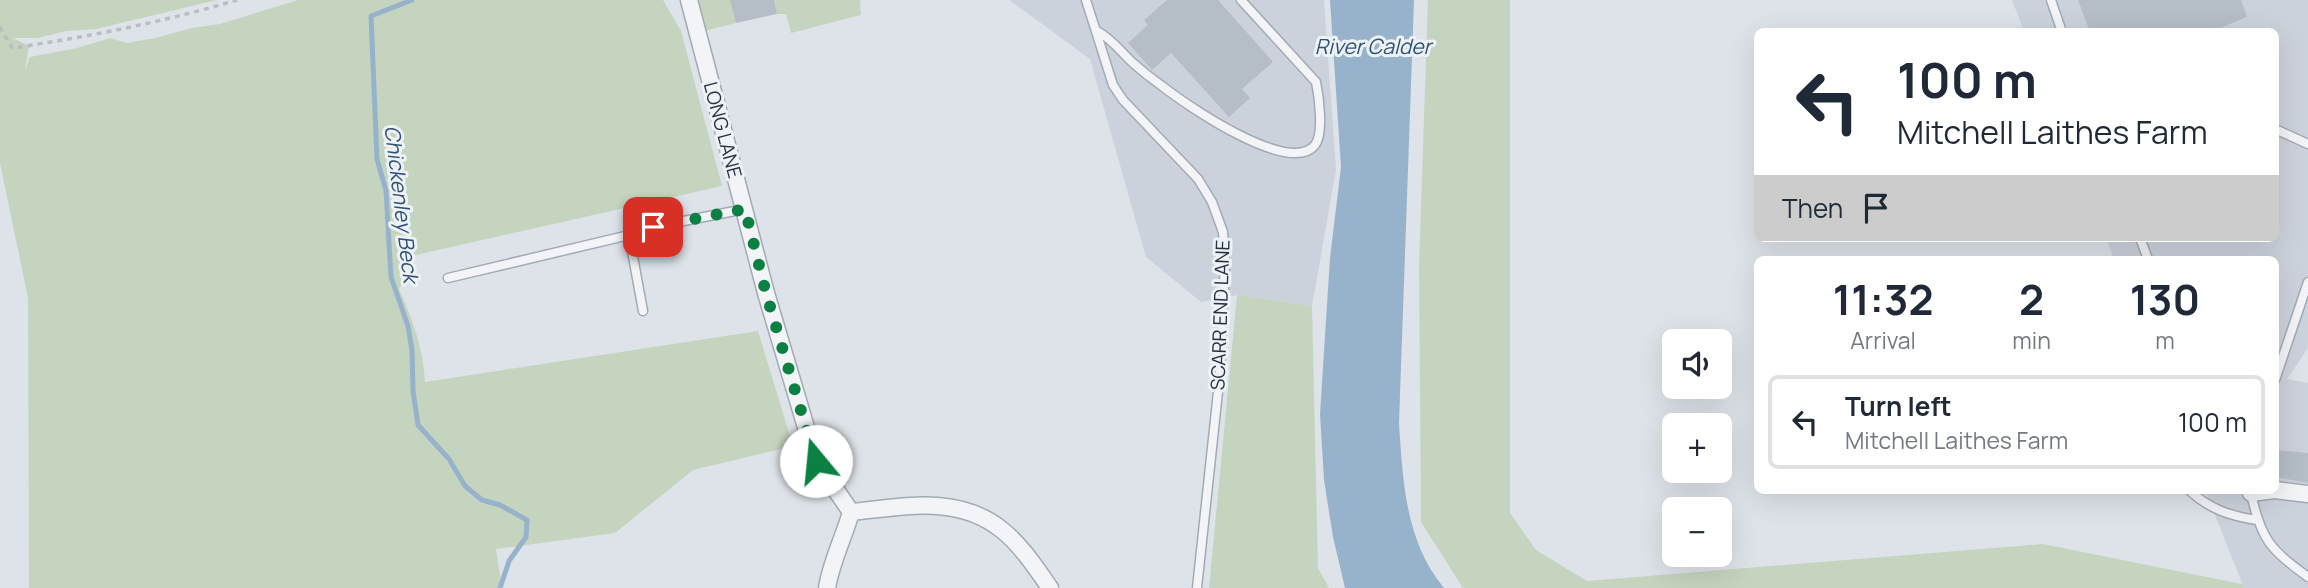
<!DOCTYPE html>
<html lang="en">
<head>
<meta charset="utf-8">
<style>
  :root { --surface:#fff; --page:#f2f2f3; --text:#1f2937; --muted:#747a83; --line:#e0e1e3 }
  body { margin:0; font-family:Manrope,sans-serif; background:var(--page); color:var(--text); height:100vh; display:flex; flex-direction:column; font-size:26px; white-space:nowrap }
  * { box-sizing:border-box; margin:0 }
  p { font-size:23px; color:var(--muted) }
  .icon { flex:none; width:38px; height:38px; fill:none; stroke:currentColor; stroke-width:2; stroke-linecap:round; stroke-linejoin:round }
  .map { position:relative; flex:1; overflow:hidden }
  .sheet { position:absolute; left:1754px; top:256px; width:525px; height:238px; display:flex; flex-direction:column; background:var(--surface); border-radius:10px; box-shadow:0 7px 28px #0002 }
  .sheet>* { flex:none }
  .top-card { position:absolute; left:1754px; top:28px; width:525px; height:214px; border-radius:10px; box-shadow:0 7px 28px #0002; background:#fff; color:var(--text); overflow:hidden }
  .controls { position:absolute; left:1662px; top:329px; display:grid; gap:14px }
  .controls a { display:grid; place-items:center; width:70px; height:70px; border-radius:10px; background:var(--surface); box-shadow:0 7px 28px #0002; font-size:35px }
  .pin { position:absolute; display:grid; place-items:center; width:60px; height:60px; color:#fff; margin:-30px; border-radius:14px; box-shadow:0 4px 10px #0006 }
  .me { position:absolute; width:77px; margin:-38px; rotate:343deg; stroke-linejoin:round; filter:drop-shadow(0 0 5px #0008) }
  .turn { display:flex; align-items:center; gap:24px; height:147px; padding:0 28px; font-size:32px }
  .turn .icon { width:91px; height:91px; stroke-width:2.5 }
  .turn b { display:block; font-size:49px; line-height:60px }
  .then { display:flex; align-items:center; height:66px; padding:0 28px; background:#0003; gap:14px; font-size:26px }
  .eta { display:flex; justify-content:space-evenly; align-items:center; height:119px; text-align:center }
  .eta b { font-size:42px; font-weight:700; line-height:49px }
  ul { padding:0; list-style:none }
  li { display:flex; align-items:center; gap:21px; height:94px; margin:0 14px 10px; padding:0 14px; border:4px solid var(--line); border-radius:10px }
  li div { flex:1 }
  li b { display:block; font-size:26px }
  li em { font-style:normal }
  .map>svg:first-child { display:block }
  .built { fill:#ccd2db }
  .green { fill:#c5d4bf }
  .water { fill:#97b3cc }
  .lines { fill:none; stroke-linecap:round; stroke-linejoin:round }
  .stream { stroke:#97b3cc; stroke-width:5 }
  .building { fill:#b5bdc6 }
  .lane-casing { stroke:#a3aab3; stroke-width:11 }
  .street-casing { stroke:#a3aab3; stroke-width:19 }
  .path { stroke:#b9bec4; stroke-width:3.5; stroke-dasharray:5 5; stroke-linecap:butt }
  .lane { stroke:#f2f4f7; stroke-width:8 }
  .street { stroke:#f2f4f7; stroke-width:16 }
  .route { stroke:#0b8043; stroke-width:12; stroke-dasharray:0 21.6 }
  .labels { text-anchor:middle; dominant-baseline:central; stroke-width:6; stroke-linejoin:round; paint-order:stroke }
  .street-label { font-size:19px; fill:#263241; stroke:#eef2f6 }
  .water-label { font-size:21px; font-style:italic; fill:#2e5378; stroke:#eef2f6 }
</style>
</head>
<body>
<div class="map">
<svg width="2308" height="588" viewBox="0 0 2308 588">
  <rect width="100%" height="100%" fill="#dee3e9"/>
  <path class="built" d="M 1009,0 L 1324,0 L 1336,170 L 1312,306 L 1237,295 L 1201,302 L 1146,257 L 1090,59 Z
    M 2012,0 L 2308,0 L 2308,348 L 2287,379 L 2308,383 L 2308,588 L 2244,588 L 2205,490 L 2275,490 L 2275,259 L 2114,259 L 2106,238 L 2275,238 L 2275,32 L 2024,31 Z"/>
  <path class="green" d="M 0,0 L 217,0 L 96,29 L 66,31 L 38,38 L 13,38 L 29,46 L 25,70 L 30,57 L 77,48 L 110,38 L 127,43 L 155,38 L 192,28 L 220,24 L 298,0 L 663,0 L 681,31 L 722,186 L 407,257 L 407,277 L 399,289 C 413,321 423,347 425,382 L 758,331 L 793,446 L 693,470 L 615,533 L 496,549 L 502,588 L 29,588 L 28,298 L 0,163 Z
    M 693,0 L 737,0 L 731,2 L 736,23 L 700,32 Z
    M 774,0 L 860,0 L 861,15 L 791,33 L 786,14 L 777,14 Z
    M 1428,0 L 1510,0 L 1510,513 L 1536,550 L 1587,581 L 2043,544 L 2242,584 L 2244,588 L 1463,588 L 1421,522 L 1419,266 Z
    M 1237,295 L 1312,306 L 1318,568 L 1329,588 L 1209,588 Z"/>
  <path class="water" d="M 1330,0 L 1414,0 L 1399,423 C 1403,481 1405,541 1444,588 L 1345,588 L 1333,537 L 1324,480 L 1320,414 L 1330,258 L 1341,167 Z"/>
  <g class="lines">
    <path class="stream" d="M 412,0 L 371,16 L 377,159 L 386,191 L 391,277 L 408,326 L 412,350 L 413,391 L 418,425 L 449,459 L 465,486 L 482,500 L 500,505 L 527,520 L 526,537 L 509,561 L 500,588"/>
  </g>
  <path class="building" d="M 730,0 L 774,0 L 777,14 L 736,23 Z
    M 1167,0 L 1218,0 L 1273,62 L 1242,89 L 1250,98 L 1229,117 L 1171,53 L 1152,70 L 1128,43 L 1148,25 L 1144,20 Z
    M 2078,0 L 2241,0 L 2247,17 L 2210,32 L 2090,32 Z
    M 2275,450 L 2308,453 L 2308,483 L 2275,477 Z"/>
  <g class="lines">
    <g class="lane-casing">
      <path id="lane" d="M 1086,0 L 1113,85 L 1123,100 L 1198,179 L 1212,202 L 1223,232 L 1225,263 L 1220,373 L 1197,588
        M 2051,0 L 2062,32
        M 1097,31 C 1112,39 1120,51 1133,63 C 1142,71 1152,79 1162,86 C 1185,104 1290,177 1315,145 C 1324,134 1319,96 1316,82 L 1241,0
        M 2275,129 L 2308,144
        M 2140,238 L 2148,259
        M 448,278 L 642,232
        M 643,311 L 632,251 C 635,238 641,233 653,227 L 745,209
        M 2275,380 L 2308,282
        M 2189,490 C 2209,509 2230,516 2257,520
        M 2251,493 C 2261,540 2270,549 2308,577"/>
    </g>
    <g class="street-casing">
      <path id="street" d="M 689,0 L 766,293 L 816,461 L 851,512 C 903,507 958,494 1002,530 C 1021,545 1036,568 1050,588
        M 2275,490 L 2308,494
        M 2251,493 L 2274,490
        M 827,588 C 831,562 844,537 851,512"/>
    </g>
    <path class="path" d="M 0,27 L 12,48 C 88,37 163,22 237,0"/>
    <use href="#lane" class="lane"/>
    <use href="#street" class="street"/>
  </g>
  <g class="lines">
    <path class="route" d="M 653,227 L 745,209 L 766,293 L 816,461"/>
  </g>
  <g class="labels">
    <g class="street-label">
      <text transform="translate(723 130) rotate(75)">LONG LANE</text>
      <text transform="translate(1220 315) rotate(-88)">SCARR END LANE</text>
    </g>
    <g class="water-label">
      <text x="1373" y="46">River Calder</text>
      <text transform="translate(402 204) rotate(83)">Chickenley Beck</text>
    </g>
  </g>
</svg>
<div class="controls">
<a><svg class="icon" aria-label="sound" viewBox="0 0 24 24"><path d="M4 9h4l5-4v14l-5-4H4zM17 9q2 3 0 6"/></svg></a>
<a>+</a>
<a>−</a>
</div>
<div class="pin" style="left:653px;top:227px;background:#d93025"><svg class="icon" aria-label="arrive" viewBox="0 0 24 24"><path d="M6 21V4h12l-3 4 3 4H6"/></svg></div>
<svg class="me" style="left:816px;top:461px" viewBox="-20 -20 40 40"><circle r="19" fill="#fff"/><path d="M0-13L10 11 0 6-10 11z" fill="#0b8043"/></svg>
<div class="top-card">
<div class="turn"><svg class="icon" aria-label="left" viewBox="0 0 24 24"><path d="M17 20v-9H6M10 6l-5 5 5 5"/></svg><div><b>100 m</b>Mitchell Laithes Farm</div></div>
<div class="then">Then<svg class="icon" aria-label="arrive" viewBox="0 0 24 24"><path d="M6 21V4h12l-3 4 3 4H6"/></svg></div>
</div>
<section class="sheet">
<div class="eta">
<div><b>11:32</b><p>Arrival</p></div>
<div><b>2</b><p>min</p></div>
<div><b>130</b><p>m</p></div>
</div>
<ul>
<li><svg class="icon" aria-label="left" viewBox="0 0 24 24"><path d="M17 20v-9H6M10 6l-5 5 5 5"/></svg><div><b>Turn left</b><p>Mitchell Laithes Farm</p></div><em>100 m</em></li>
</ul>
</section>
</div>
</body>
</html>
